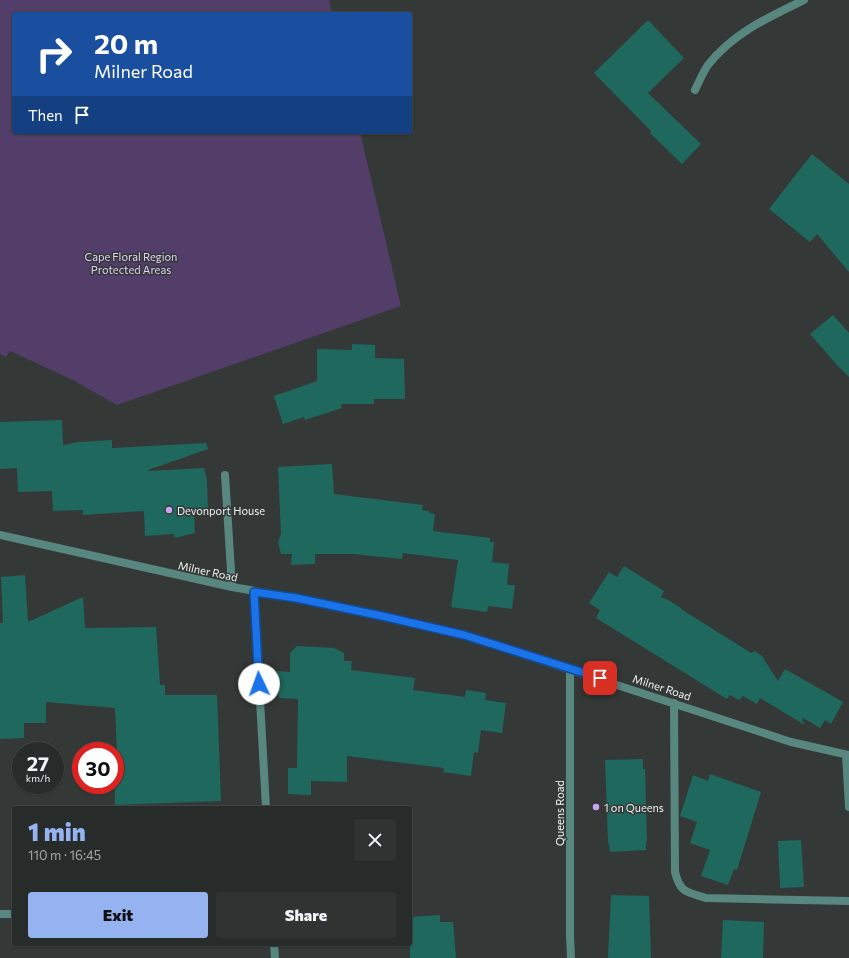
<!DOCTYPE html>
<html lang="en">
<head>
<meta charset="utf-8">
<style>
  :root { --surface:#272b2a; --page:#2f3332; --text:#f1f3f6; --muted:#a4a7a8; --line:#434747; --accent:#95b2f1 }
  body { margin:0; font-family:Commissioner,sans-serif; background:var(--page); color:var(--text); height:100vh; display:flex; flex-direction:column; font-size:15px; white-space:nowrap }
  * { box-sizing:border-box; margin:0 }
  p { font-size:13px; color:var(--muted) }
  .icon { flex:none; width:22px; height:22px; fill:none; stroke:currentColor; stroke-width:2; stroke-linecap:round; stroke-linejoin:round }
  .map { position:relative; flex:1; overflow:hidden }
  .details { position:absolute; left:12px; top:806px; width:400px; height:140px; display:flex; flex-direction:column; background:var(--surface); border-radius:4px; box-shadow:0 1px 3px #0004,0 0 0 1px var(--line) }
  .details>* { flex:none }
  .guide { position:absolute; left:12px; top:12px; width:400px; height:122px; border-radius:4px; box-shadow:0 1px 3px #0004,0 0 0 1px var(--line); background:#1a4fa0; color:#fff; overflow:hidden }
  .speed { position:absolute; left:12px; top:742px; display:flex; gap:8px; font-size:20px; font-weight:700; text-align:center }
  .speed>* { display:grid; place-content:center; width:52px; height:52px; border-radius:50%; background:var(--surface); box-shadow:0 1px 3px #0004,0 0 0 1px var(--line); line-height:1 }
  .speed small { font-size:10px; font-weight:400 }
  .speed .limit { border:6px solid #d22; background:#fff; color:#111 }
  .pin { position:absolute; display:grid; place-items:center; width:34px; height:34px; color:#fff; margin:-17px; border-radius:8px; box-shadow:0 2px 6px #0006 }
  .me { position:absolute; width:44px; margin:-22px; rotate:357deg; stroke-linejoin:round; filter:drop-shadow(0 0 3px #0008) }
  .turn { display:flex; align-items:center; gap:14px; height:84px; padding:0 16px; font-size:18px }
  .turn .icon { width:52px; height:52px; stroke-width:2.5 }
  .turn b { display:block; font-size:28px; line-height:34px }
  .then { display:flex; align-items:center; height:38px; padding:0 16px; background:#0003; gap:8px; font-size:15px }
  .round { display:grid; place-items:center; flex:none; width:42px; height:42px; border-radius:4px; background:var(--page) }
  .head { display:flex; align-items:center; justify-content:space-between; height:68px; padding:0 16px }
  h1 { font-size:24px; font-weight:800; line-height:30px; color:var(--accent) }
  .button { display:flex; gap:8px; margin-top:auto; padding:8px 16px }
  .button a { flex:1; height:46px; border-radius:4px; background:var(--accent); color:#111; font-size:16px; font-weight:800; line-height:46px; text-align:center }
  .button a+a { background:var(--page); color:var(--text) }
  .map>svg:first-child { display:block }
  .green { fill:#533e6a }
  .building { fill:#1f685e }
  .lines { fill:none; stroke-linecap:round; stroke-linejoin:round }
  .service { stroke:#57877f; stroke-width:8 }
  .minor { stroke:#57877f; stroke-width:8 }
  .route-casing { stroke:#114b97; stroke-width:10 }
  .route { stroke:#1a73e8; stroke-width:7 }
  .poi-dot { fill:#c8a5ee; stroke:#343938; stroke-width:1.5 }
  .labels { text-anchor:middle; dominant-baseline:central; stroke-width:3; stroke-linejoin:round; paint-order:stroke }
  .park-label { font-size:11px; fill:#e1cef8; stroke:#343938 }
  .poi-label { font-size:11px; fill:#eff2f1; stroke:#343938; text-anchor:start }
  .street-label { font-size:11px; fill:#eff2f1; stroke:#343938 }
</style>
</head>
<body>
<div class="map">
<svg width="849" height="958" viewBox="0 0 849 958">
  <rect width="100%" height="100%" fill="#343938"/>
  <path class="green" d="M 0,0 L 329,0 L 332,14 L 14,14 L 14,132 L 360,132 L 401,306 L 117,405 L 73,380 L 10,351 L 6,357 L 0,354 Z"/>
  <path class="building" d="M 648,20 L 684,58 L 648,93 L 701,144 L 682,164 L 650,133 L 651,131 L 594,73 Z
    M 812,154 L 849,184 L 849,272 L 817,234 L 810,242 L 769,209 Z
    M 833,315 L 849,333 L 849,377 L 837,365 L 810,334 Z
    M 352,344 L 375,345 L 375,358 L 404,359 L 405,399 L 374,399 L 374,404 L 341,404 L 342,408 L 305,420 L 304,417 L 283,424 L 274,396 L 317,381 L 317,349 L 352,350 Z
    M 62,420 L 63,445 L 79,442 L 112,440 L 112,448 L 206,443 L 208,449 L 148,470 L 148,471 L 204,468 L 207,480 L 208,512 L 194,514 L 195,533 L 175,538 L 174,534 L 145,536 L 144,511 L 83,515 L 83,510 L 53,511 L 52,491 L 18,492 L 17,468 L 0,469 L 0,422 Z
    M 332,464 L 334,494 L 423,505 L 422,510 L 429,511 L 429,513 L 435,514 L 433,531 L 490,538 L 490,542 L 494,542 L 492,562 L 509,564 L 507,585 L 515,585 L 512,609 L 488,606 L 487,612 L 451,607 L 458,560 L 403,553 L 402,559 L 353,554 L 315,554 L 315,564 L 291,565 L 292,554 L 281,554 L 278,542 L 281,534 L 278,467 Z
    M 624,566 L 664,591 L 661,597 L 670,601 L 681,608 L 681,609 L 751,653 L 755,651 L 762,656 L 778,681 L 785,669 L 843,702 L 831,724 L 825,720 L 820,728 L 803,718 L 802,720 L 805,725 L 760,698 L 757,704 L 743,696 L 739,700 L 730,695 L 727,699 L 596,618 L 600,610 L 589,603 L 609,572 L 617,577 Z
    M 25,575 L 28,622 L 83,597 L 85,628 L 156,627 L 160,685 L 165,685 L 165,695 L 217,695 L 221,801 L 115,805 L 115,752 L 117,752 L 115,708 L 46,702 L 46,723 L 24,723 L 24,738 L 0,739 L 0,623 L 3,623 L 1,577 Z
    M 297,646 L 334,648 L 344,653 L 344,661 L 352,661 L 351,670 L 415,678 L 413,690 L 465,697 L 466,690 L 486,693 L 485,700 L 506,703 L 502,733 L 481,730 L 478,753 L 474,752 L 471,776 L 443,772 L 444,768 L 347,756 L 347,782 L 311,781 L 311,795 L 288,794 L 288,768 L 297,768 L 298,699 L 279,698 L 277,671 L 290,672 L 290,653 Z
    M 643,759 L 643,769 L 645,769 L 647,842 L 646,842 L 646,850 L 610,852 L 609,843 L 608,843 L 605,760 Z
    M 710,774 L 761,792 L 737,870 L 734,869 L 728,885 L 701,876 L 710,850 L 690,843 L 697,822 L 680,816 L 693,775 L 708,781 Z
    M 801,840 L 804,887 L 780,888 L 778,841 Z
    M 611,895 L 649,896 L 651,958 L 608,958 Z
    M 440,915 L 440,922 L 453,922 L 456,958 L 410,958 L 410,917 Z
    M 723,920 L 764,922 L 763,958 L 721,958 Z"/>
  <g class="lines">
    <path class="service" d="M 695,90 C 699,82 703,72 708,65 C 733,33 769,17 804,0"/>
    <path class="minor" d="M 225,475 L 232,587
      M 0,535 L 232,587 L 296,598 L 382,616 L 464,635 L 791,742 L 849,755
      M 254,592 L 266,808
      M 570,669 L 570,936 L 571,958
      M 674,703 L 675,872 C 680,893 687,892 706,898 L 849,901
      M 846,755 L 849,807
      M 0,914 L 14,914
      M 274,944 L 275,958"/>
  </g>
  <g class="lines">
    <g class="route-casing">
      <path id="route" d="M 259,684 L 254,592 L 296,598 L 382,616 L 464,635 L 600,678"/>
    </g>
    <use href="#route" class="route"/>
  </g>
  <g class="poi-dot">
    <circle cx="169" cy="510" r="4"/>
    <circle cx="596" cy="807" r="4"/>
  </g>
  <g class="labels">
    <g class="park-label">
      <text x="131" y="256">Cape Floral Region<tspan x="131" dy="13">Protected Areas</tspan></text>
    </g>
    <g class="poi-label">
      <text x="177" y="510">Devonport House</text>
      <text x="604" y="807">1 on Queens</text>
    </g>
    <g class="street-label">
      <text transform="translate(208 571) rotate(12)">Milner Road</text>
      <text transform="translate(662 687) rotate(18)">Milner Road</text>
      <text transform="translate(559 813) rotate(-90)">Queens Road</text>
    </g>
  </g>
</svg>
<div class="speed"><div>27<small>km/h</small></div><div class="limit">30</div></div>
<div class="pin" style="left:600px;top:678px;background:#d93025"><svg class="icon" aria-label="arrive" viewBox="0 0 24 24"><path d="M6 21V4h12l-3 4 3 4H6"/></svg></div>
<svg class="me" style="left:259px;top:684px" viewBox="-20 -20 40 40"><circle r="19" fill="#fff"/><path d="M0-13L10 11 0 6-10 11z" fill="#1a73e8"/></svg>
<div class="guide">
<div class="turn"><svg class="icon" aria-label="right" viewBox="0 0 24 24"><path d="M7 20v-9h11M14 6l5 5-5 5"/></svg><div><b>20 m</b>Milner Road</div></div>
<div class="then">Then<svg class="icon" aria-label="arrive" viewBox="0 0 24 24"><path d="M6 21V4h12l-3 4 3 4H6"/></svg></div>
</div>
<section class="details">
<div class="head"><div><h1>1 min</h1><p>110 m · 16:45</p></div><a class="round"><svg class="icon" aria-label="close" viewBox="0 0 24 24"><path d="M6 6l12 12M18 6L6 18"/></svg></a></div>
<div class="button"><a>Exit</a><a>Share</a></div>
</section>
</div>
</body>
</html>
